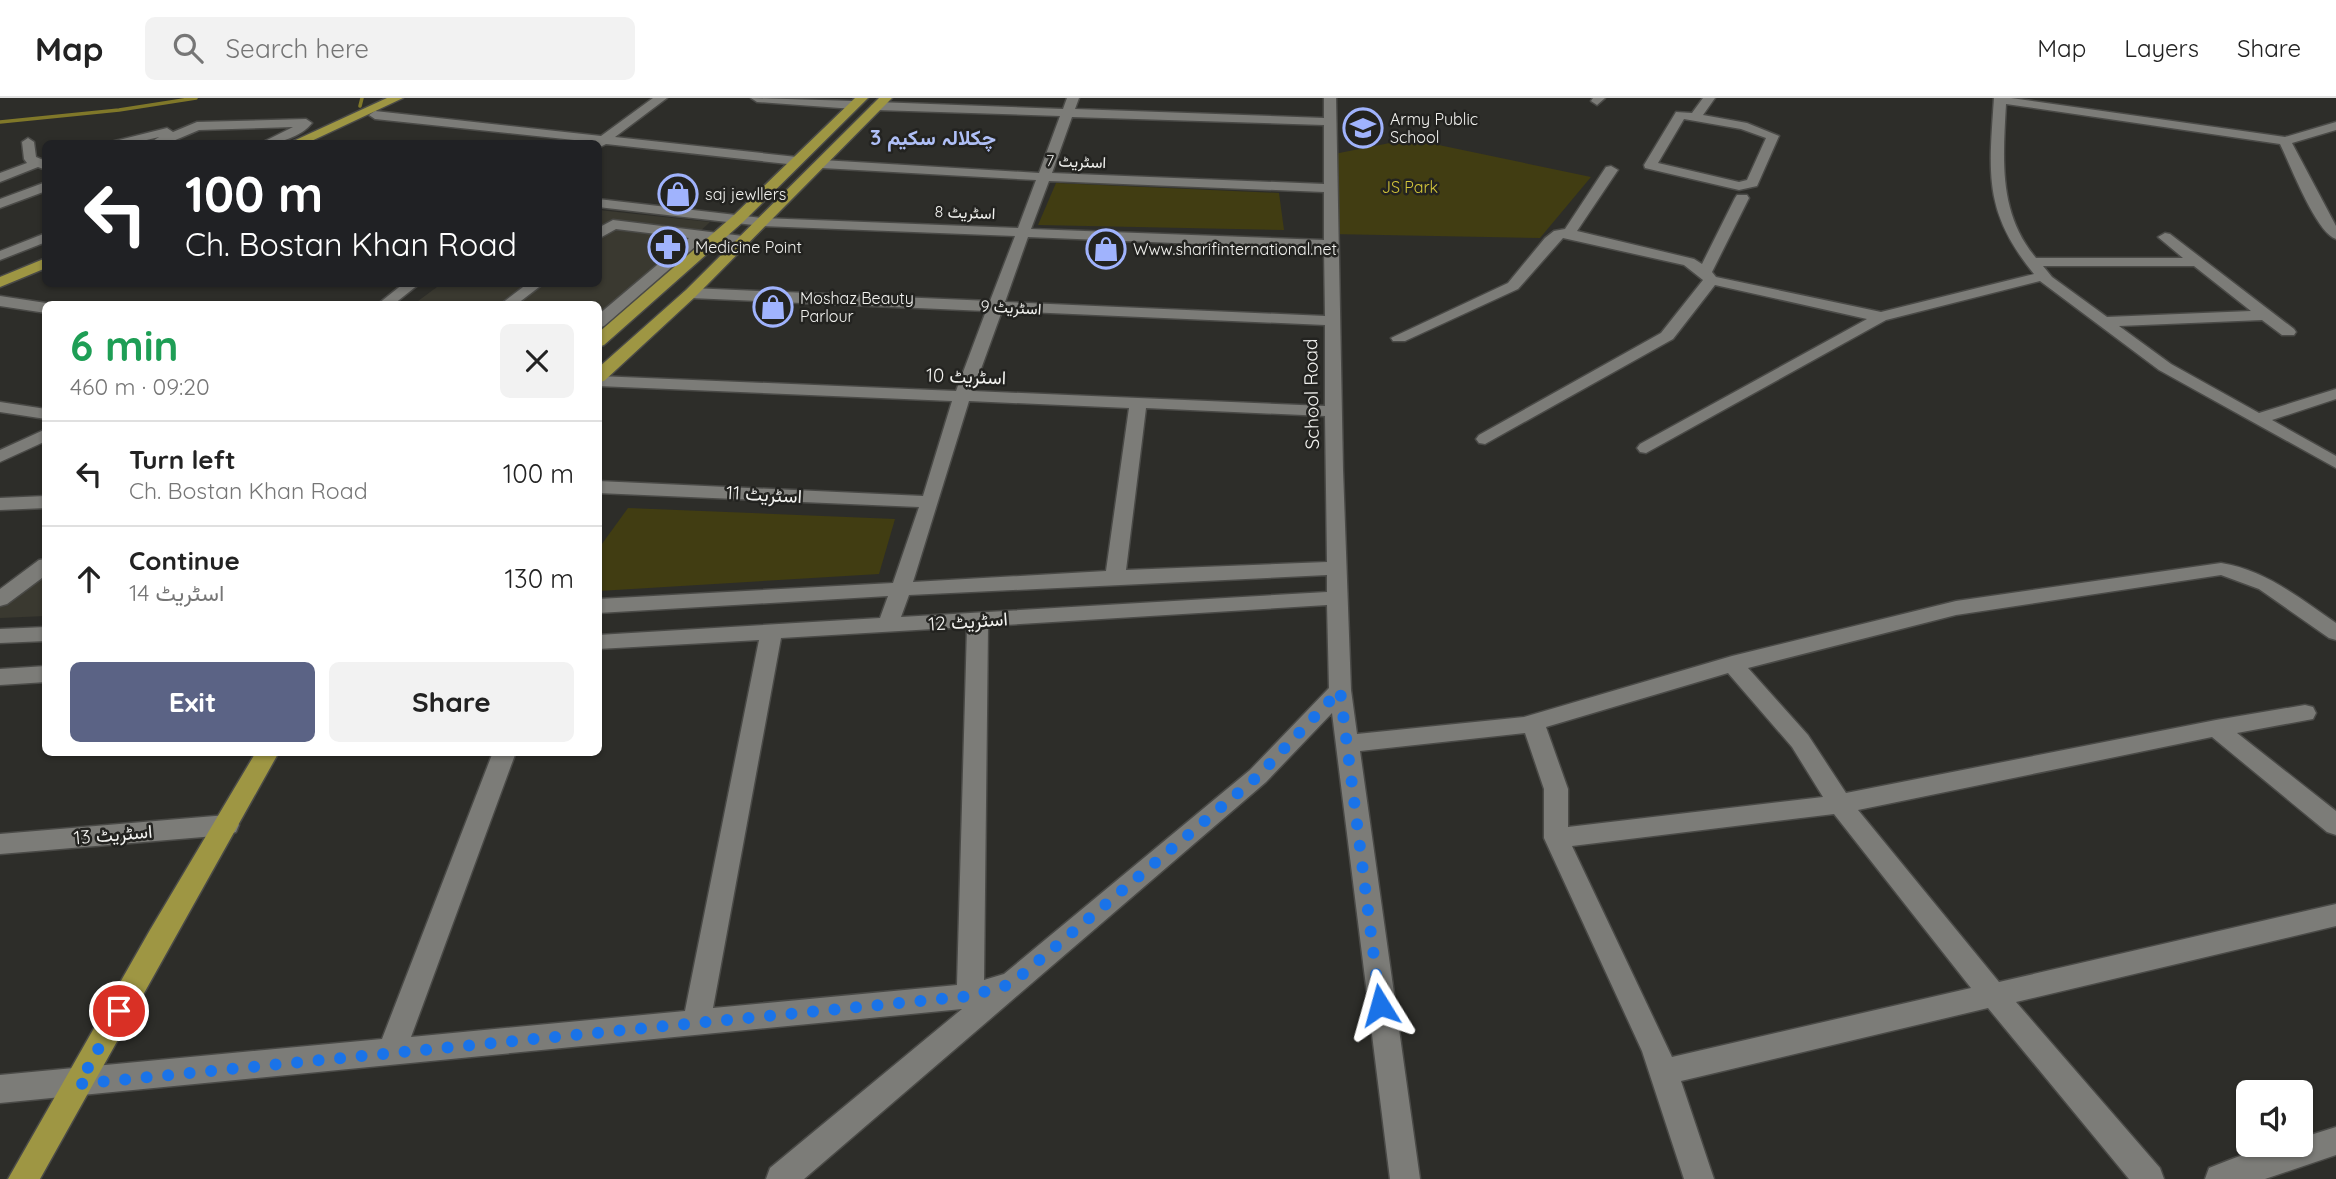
<!DOCTYPE html>
<html lang="en">
<head>
<meta charset="utf-8">
<style>
  :root { --surface:#fff; --page:#f2f2f2; --text:#222; --muted:#767676; --line:#e0e0e0; --accent:#5b6385 }
  body { margin:0; font-family:Quicksand,Vazirmatn,sans-serif; background:var(--page); color:var(--text); height:100vh; display:flex; flex-direction:column; font-size:26px; white-space:nowrap }
  * { box-sizing:border-box; margin:0 }
  p { font-size:23px; color:var(--muted) }
  .icon { flex:none; width:38px; height:38px; fill:none; stroke:currentColor; stroke-width:2; stroke-linecap:round; stroke-linejoin:round }
  .map { position:relative; flex:1; overflow:hidden }
  .details { position:absolute; left:42px; top:203px; width:560px; height:455px; display:flex; flex-direction:column; background:var(--surface); border-radius:10px; box-shadow:0 2px 5px #0004 }
  .details>* { flex:none }
  .hud { position:absolute; left:42px; top:42px; width:560px; height:147px; border-radius:10px; box-shadow:0 2px 5px #0004; background:#202124; color:#fff; overflow:hidden }
  .buttons { position:absolute; left:2236px; top:982px; display:grid; gap:14px }
  .buttons a { display:grid; place-items:center; width:77px; height:77px; border-radius:10px; background:var(--surface); box-shadow:0 2px 5px #0004; font-size:35px }
  .pin { position:absolute; display:grid; place-items:center; width:60px; height:60px; color:#fff; margin:-30px; border:4px solid #fff; border-radius:50%; box-shadow:0 2px 7px #0007 }
  .me { position:absolute; width:77px; margin:-38px; rotate:352deg; stroke-linejoin:round; filter:drop-shadow(0 0 5px #0008) }
  .turn { display:flex; align-items:center; gap:24px; height:147px; padding:0 28px; font-size:32px }
  .turn .icon { width:91px; height:91px; stroke-width:2.5 }
  .turn b { display:block; font-size:49px; line-height:60px }
  .round { display:grid; place-items:center; flex:none; width:74px; height:74px; border-radius:10px; background:var(--page) }
  .headline { display:flex; align-items:center; justify-content:space-between; height:119px; padding:0 28px }
  h1 { font-size:42px; font-weight:800; line-height:52px; color:#1e9e55 }
  .action { display:flex; gap:14px; margin-top:auto; padding:14px 28px }
  .action a { flex:1; height:80px; border-radius:10px; background:var(--accent); color:#fff; font-size:28px; font-weight:800; line-height:80px; text-align:center }
  .action a+a { background:var(--page); color:var(--text) }
  ul { padding:0; list-style:none }
  li { display:flex; align-items:center; gap:21px; height:105px; padding:0 28px; border-top:2px solid var(--line) }
  li div { flex:1 }
  li b { display:block; font-size:26px }
  li em { font-style:normal }
  header { display:flex; align-items:center; gap:42px; box-sizing:border-box; height:98px; padding:0 35px; background:var(--surface); border-bottom:2px solid var(--line) }
  header strong { font-size:33px }
  nav { display:flex; gap:38px; margin-inline-start:auto; font-size:24px }
  .search { width:490px; height:63px; background:var(--page); display:flex; align-items:center; gap:18px; box-sizing:border-box; padding:0 24px; border-radius:10px; color:var(--muted); font-size:26px }
  .map>svg:first-child { display:block }
  .built { fill:#3a3930 }
  .green { fill:#413d12 }
  .lines { fill:none; stroke-linecap:round; stroke-linejoin:round }
  .stream { stroke:#807829; stroke-width:3.5 }
  .minor-casing { stroke:#4a4a47; stroke-width:3 }
  .major-casing { stroke:#4a4a47; stroke-width:3 }
  .minor { fill:#7c7c78; fill-rule:evenodd }
  .major { fill:#9e9643; fill-rule:evenodd }
  .route { stroke:#1a73e8; stroke-width:12; stroke-dasharray:0 21.6 }
  .labels { text-anchor:middle; dominant-baseline:central; stroke-width:5; stroke-linejoin:round; paint-order:stroke }
  .far-poi-label { font-size:16px; fill:#f2f2ef; stroke:#232320; text-anchor:start }
  .far-street-label { font-size:16px; fill:#f2f2ef; stroke:#232320 }
  .far-park-label { font-size:16px; fill:#d5c73a; stroke:#232320 }
  .street-label { font-size:19px; fill:#f2f2ef; stroke:#232320 }
  .far-district-label { font-size:21px; font-weight:bold; fill:#afbff6; stroke:#232320 }
</style>
</head>
<body>
<header>
<strong>Map</strong>
<div class="search"><svg class="icon" aria-label="search" viewBox="0 0 24 24"><circle cx="10" cy="10" r="6"/><path d="M15 15l6 6"/></svg>Search here</div>
<nav><a>Map</a><a>Layers</a><a>Share</a></nav>
</header>
<div class="map">
<svg width="2336" height="1081" viewBox="0 0 2336 1081">
  <rect width="100%" height="100%" fill="#2d2d29"/>
  <path class="built" d="M 599,112 L 710,124 L 599,229 L 598,206 L 414,206 L 441,186 L 598,186 Z
    M 45,475 L 45,518 L 0,520 L 0,507 Z"/>
  <path class="green" d="M 1410,41 L 1591,79 L 1540,140 L 1330,136 L 1329,57 Z
    M 1056,85 L 1279,95 L 1284,132 L 1038,127 Z
    M 628,410 L 895,421 L 879,476 L 599,493 L 599,450 Z"/>
  <g class="lines">
    <path class="stream" d="M 360,8 L 362,0
      M 0,24 L 119,12 L 196,0"/>
    <g class="minor-casing">
      <path id="minor" d="M 653,0 L 667,0 L 615,39 L 797,59 L 803,63 L 797,67 L 606,46 L 598,50 L 598,46 L 593,44 L 375,21 L 369,17 L 375,13 L 601,38 Z
        M 751,0 L 854,3 L 860,7 L 854,11 L 757,4 Z
        M 1067,0 L 1079,0 L 1075,11 L 1324,20 L 1324,0 L 1336,0 L 1343,372 L 1351,592 L 1357,636 L 1524,619 L 1732,558 L 1956,503 L 2221,465 C 2266,472 2299,500 2336,525 L 2336,542 L 2329,540 L 2259,491 L 2221,477 L 1956,517 L 1748,570 L 1808,637 L 1846,695 L 2216,622 L 2305,607 L 2313,609 L 2316,615 L 2313,621 L 2237,635 L 2336,713 L 2336,737 L 2327,734 L 2212,639 L 1858,712 L 1999,884 L 2336,806 L 2336,828 L 2016,904 L 2160,1070 L 2164,1081 L 2129,1081 L 1988,910 L 1681,983 L 1714,1081 L 1684,1081 L 1642,953 L 1544,740 L 1544,691 L 1525,635 L 1360,653 L 1420,1081 L 1390,1081 L 1332,615 L 1266,684 L 804,1081 L 766,1081 L 770,1070 L 962,911 L 0,1005 L 0,977 L 382,941 L 493,654 L 516,654 L 411,939 L 685,913 L 759,542 L 598,551 L 598,537 L 880,520 L 888,498 L 598,515 L 598,501 L 893,485 L 919,409 L 598,395 L 598,383 L 923,398 L 952,303 L 598,288 L 598,278 L 956,293 L 986,213 L 691,200 L 683,195 L 691,190 L 990,203 L 1015,138 L 762,128 L 598,109 L 598,101 L 762,120 L 1018,130 L 1036,82 L 822,70 L 816,66 L 822,62 L 1039,75 L 1060,18 L 877,12 L 871,8 L 877,4 L 1063,11 ZM 1072,19 L 1324,27 L 1324,86 L 1052,75 ZM 1049,83 L 1324,94 L 1324,142 L 1031,131 ZM 1028,139 L 1324,151 L 1325,218 L 1005,204 ZM 1002,213 L 1325,227 L 1325,308 L 973,293 ZM 969,303 L 1129,310 L 1106,473 L 913,484 ZM 1146,310 L 1325,318 L 1327,464 L 1126,472 ZM 1327,477 L 1327,494 L 901,519 L 909,497 ZM 1327,507 L 1329,590 L 1250,672 L 1004,876 L 984,882 L 988,528 ZM 967,529 L 957,887 L 713,910 L 781,540 ZM 1728,575 L 1792,649 L 1823,699 L 1568,729 L 1568,691 L 1546,629 ZM 1834,716 L 1971,890 L 1672,959 L 1572,748 Z
        M 1593,0 L 1605,0 L 1597,7 L 1591,3 Z
        M 1703,0 L 1715,0 L 1703,17 L 1747,25 L 1779,38 L 1757,88 L 1739,92 L 1645,70 L 1644,67 L 1676,14 L 1692,15 ZM 1684,21 L 1741,31 L 1766,40 L 1747,82 L 1739,84 L 1658,65 Z
        M 1994,0 L 2011,0 L 2285,39 L 2336,24 L 2336,32 L 2292,45 L 2336,128 L 2336,141 C 2316,135 2290,66 2280,46 L 2006,6 C 2003,61 1998,115 2036,160 L 2183,160 L 2158,139 L 2165,135 L 2170,136 L 2294,231 L 2296,234 L 2294,237 L 2282,237 L 2262,222 L 2119,228 L 2171,266 L 2259,315 L 2336,291 L 2336,301 L 2272,322 L 2336,358 L 2336,370 L 2159,272 L 2040,183 L 1886,222 L 1646,355 L 1640,354 L 1637,350 L 1640,346 L 1867,221 L 1715,187 L 1673,241 L 1485,346 L 1479,345 L 1476,341 L 1479,337 L 1661,235 L 1703,182 L 1684,167 L 1563,140 L 1518,191 L 1405,243 L 1393,243 L 1391,240 L 1508,185 L 1545,140 L 1554,133 L 1565,131 L 1606,69 L 1611,68 L 1618,72 L 1577,133 L 1694,161 L 1702,166 L 1735,100 L 1737,97 L 1747,97 L 1749,100 L 1712,174 L 1716,179 L 1881,214 L 2034,176 C 1983,114 1989,75 1994,0 ZM 2043,168 L 2194,168 L 2251,213 L 2107,219 L 2052,179 Z
        M 306,21 L 312,25 C 301,39 278,46 259,46 L 293,29 L 199,32 L 166,46 L 148,46 L 159,39 L 130,46 L 103,46 L 167,30 L 173,34 L 197,24 Z
        M 28,40 L 34,44 L 36,59 L 46,63 L 46,72 L 38,69 L 0,84 L 0,75 L 27,65 L 24,61 L 22,44 Z
        M 46,84 L 46,93 L 0,110 L 0,101 Z
        M 613,122 L 743,138 L 750,142 L 743,146 L 704,141 L 604,228 L 598,230 L 598,217 L 689,140 L 616,131 L 598,141 L 598,130 Z
        M 46,135 L 46,144 L 0,162 L 0,153 Z
        M 403,186 L 419,186 L 394,206 L 378,206 Z
        M 527,186 L 543,186 L 517,206 L 501,206 Z
        M 0,198 L 46,205 L 50,206 L 46,206 L 46,215 L 0,208 Z
        M 0,304 L 46,311 L 46,321 L 0,314 Z
        M 46,331 L 46,343 L 0,364 L 0,352 Z
        M 46,398 L 46,410 L 0,412 L 0,400 Z
        M 46,461 L 46,477 L 7,506 L 0,508 L 0,491 L 39,462 Z
        M 46,529 L 46,543 L 0,545 L 0,531 Z
        M 46,568 L 46,584 L 0,587 L 0,571 Z
        M 227,717 L 236,720 L 239,727 L 236,734 L 227,737 L 0,756 L 0,736 Z
        M 2336,1029 L 2336,1057 L 2265,1081 L 2205,1081 L 2209,1070 C 2238,1058 2270,1046 2301,1046 L 2301,1040 Z"/>
    </g>
    <g class="major-casing">
      <path id="major" d="M 387,0 L 403,0 L 305,46 L 287,46 Z
        M 855,0 L 868,0 L 743,124 L 604,247 L 598,249 L 598,235 L 733,118 Z
        M 879,0 L 892,0 L 696,198 L 604,283 L 598,284 L 598,270 L 686,192 Z
        M 46,160 L 46,170 L 0,189 L 0,179 Z
        M 256,654 L 279,654 L 40,1081 L 8,1081 L 150,832 Z"/>
    </g>
    <use href="#minor" class="minor"/>
    <use href="#major" class="major"/>
  </g>
  <g class="lines">
    <path class="route" d="M 119,913 L 79,986 L 970,898 L 1011,886 L 1258,678 L 1340,592 L 1380,907"/>
  </g>
  <defs>
    <g id="school-ring" transform="scale(2.0125)"><circle r="9.5" fill="#232320" stroke="#a0b3fd" stroke-width="1.5"/><path d="M0-5L7-2L0 1L-7-2ZM-4 1L0 2.5L4 1V4Q0 6-4 4Z" fill="#a0b3fd"/></g>
    <g id="shop-ring" transform="scale(2.0125)"><circle r="9.5" fill="#232320" stroke="#a0b3fd" stroke-width="1.5"/><path d="M-5-2.5h2.3a2.7 3.5 0 0 1 5.4 0H5L5.5 6h-11ZM-1.5-2.5h3a1.5 2.3 0 0 0-3 0Z" fill="#a0b3fd"/></g>
    <g id="pharmacy-ring" transform="scale(2.0125)"><circle r="9.5" fill="#232320" stroke="#a0b3fd" stroke-width="1.5"/><path d="M-2-6h4v4h4v4h-4v4h-4v-4h-4v-4h4Z" fill="#a0b3fd"/></g>
  </defs>
  <g fill-rule="evenodd">
    <use href="#school-ring" x="1363" y="30"/>
    <use href="#shop-ring" x="678" y="96"/>
    <use href="#pharmacy-ring" x="668" y="149"/>
    <use href="#shop-ring" x="1106" y="151"/>
    <use href="#shop-ring" x="773" y="209"/>
  </g>
  <g class="labels">
    <g class="far-poi-label">
      <text x="1390" y="21">Army Public<tspan x="1390" dy="18">School</tspan></text>
      <text x="705" y="96">saj jewllers</text>
      <text x="695" y="149">Medicine Point</text>
      <text x="1133" y="151">Www.sharifinternational.net</text>
      <text x="800" y="200">Moshaz Beauty<tspan x="800" dy="18">Parlour</tspan></text>
    </g>
    <g class="far-street-label">
      <text transform="translate(1076 63) rotate(2)">اسٹریٹ 7</text>
      <text transform="translate(965 114) rotate(2)">اسٹریٹ 8</text>
      <text transform="translate(1011 209) rotate(3)">اسٹریٹ 9</text>
    </g>
    <g class="far-park-label">
      <text x="1410" y="89">JS Park</text>
    </g>
    <g class="street-label">
      <text transform="translate(966 278) rotate(2)">اسٹریٹ 10</text>
      <text transform="translate(1311 296) rotate(-91)">School Road</text>
      <text transform="translate(764 396) rotate(3)">اسٹریٹ 11</text>
      <text transform="translate(968 523) rotate(-4)">اسٹریٹ 12</text>
      <text transform="translate(113 736) rotate(-5)">اسٹریٹ 13</text>
    </g>
    <g class="far-district-label">
      <text x="933" y="39">چکلالہ سکیم 3</text>
    </g>
  </g>
</svg>
<div class="buttons">
<a><svg class="icon" aria-label="sound" viewBox="0 0 24 24"><path d="M4 9h4l5-4v14l-5-4H4zM17 9q2 3 0 6"/></svg></a>
</div>
<div class="pin" style="left:119px;top:913px;background:#d93025"><svg class="icon" aria-label="arrive" viewBox="0 0 24 24"><path d="M6 21V4h12l-3 4 3 4H6"/></svg></div>
<svg class="me" style="left:1380px;top:907px" viewBox="-20 -20 40 40"><path d="M0-17L14 15 0 8-14 15z" fill="#1a73e8" stroke="#fff" stroke-width="4"/></svg>
<div class="hud">
<div class="turn"><svg class="icon" aria-label="left" viewBox="0 0 24 24"><path d="M17 20v-9H6M10 6l-5 5 5 5"/></svg><div><b>100 m</b>Ch. Bostan Khan Road</div></div>
</div>
<section class="details">
<div class="headline"><div><h1>6 min</h1><p>460 m · 09:20</p></div><a class="round"><svg class="icon" aria-label="close" viewBox="0 0 24 24"><path d="M6 6l12 12M18 6L6 18"/></svg></a></div>
<ul>
<li><svg class="icon" aria-label="left" viewBox="0 0 24 24"><path d="M17 20v-9H6M10 6l-5 5 5 5"/></svg><div><b>Turn left</b><p>Ch. Bostan Khan Road</p></div><em>100 m</em></li>
<li><svg class="icon" aria-label="ahead" viewBox="0 0 24 24"><path d="M12 20V5M6 11l6-6 6 6"/></svg><div><b>Continue</b><p>اسٹریٹ 14</p></div><em>130 m</em></li>
</ul>
<div class="action"><a>Exit</a><a>Share</a></div>
</section>
</div>
</body>
</html>
